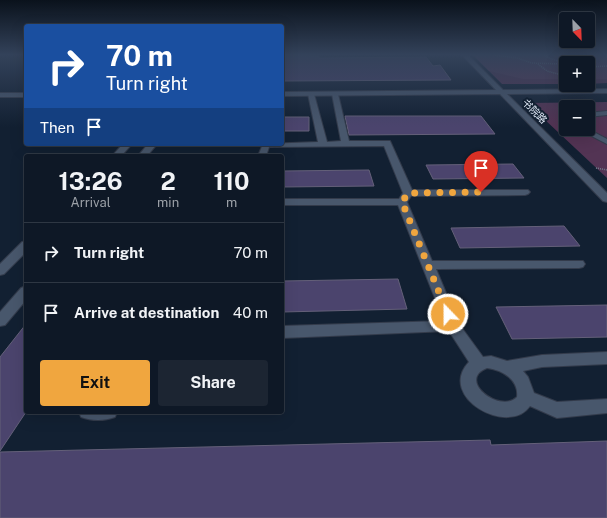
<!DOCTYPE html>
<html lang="en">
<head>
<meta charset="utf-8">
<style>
  :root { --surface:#0e1826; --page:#1c2532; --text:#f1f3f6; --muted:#9ba0a7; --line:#2e3743; --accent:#f0a63f }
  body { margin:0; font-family:"Public Sans","Noto Sans SC",sans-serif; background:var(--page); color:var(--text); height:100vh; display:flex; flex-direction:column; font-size:15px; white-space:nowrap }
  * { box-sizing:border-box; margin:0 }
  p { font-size:13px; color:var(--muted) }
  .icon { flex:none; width:22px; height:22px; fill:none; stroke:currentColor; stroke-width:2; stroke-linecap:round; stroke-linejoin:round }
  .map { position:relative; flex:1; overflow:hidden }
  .panel { position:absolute; left:24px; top:154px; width:260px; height:260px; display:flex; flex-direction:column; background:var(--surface); border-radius:4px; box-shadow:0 4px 16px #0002,0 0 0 1px var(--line) }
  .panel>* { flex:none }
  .top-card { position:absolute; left:24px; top:24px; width:260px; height:122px; border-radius:4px; box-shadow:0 4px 16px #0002,0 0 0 1px var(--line); background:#1a4fa0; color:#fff; overflow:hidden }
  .needle { width:26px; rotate:157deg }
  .fabs { position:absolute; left:559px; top:12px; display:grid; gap:8px }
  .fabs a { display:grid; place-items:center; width:36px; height:36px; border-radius:4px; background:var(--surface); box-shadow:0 4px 16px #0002,0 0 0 1px var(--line); font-size:20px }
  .pin { position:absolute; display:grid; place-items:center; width:34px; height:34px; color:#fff; margin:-41px -17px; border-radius:50% 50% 50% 0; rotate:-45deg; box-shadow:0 0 4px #0007 }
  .pin .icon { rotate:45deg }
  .me { position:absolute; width:44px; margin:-22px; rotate:338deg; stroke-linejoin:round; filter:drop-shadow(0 0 3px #0008) }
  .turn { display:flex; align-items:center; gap:14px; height:84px; padding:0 16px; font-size:18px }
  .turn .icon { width:52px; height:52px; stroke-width:2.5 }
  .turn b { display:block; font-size:28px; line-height:34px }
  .then { display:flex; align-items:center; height:38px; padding:0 16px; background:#0003; gap:8px; font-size:15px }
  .eta { display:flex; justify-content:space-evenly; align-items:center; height:68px; text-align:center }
  .eta b { font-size:24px; font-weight:700; line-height:28px }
  .button { display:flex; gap:8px; margin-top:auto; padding:8px 16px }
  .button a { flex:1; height:46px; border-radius:4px; background:var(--accent); color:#111; font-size:16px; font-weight:700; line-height:46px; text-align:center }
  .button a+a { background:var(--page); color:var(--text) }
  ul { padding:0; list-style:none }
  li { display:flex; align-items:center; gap:12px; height:60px; padding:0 16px; border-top:1px solid var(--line) }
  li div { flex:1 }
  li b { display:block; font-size:15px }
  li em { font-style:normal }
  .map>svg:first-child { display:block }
  .green { fill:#533454; fill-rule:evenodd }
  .forest { fill:#5c3c5c }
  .building { fill:#4b446d; stroke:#646079 }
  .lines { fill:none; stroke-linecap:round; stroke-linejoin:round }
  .street-casing { stroke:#333b4b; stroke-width:2 }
  .secondary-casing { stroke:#333b4b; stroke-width:2 }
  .path { stroke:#717d8d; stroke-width:1.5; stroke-dasharray:1 1; stroke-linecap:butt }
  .street { fill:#48576c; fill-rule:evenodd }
  .secondary { fill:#48576c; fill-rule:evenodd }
  .route { stroke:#f0a63f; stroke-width:7; stroke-dasharray:0 12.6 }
  .labels { text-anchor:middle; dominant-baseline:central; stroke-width:4; stroke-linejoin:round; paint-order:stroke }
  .far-street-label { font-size:10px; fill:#e5eefb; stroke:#122032 }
</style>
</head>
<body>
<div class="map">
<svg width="607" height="518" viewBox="0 0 607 518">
  <rect width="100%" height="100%" fill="#122032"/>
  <path class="green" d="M 473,55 L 607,55 L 607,83 L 588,84 L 588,63 L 566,63 L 566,84 L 502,84 Z
    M 607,102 L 607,178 L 527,103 ZM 566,107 L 588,107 L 588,129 L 566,129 Z"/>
  <path class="forest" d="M 473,55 L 607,55 L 607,79 L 588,79 L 588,63 L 566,63 L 566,79 L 523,79 L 489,71 Z"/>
  <path class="building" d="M 282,55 L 319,56 L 319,58 L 426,57 L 433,66 L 440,65 L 451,80 L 282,81 Z
    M 345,116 L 481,116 L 495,134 L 349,135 Z
    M 282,117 L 309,117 L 309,131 L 282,131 Z
    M 513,164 L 524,178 L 433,179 L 426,165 Z
    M 369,170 L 374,186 L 282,187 L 282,171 Z
    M 564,226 L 580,246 L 460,248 L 451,228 Z
    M 398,279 L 407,309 L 282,312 L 282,281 Z
    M 607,305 L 607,337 L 512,339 L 496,307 Z
    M 26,324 L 26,412 L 0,451 L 0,357 Z
    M 490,440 L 491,445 L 607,441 L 607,518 L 0,518 L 0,452 Z"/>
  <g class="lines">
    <g class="street-casing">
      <path id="street" d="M 311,92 L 314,94 L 327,142 L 341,141 L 332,94 L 335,92 L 338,94 L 349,141 L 390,141 L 412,190 L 528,190 L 530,192 L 528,194 L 525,195 L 411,196 L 407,202 L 432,261 L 583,261 L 585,264 L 583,267 L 579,268 L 436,269 L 459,324 L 483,357 L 491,356 L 507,361 L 542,355 L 607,352 L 607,364 L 542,367 L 523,371 L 528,377 L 534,393 L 557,402 L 607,399 L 607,413 L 557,418 L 530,406 C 509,437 436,397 469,362 L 449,331 L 282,338 L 282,326 L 444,321 L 398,205 L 282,205 L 282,199 L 399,199 L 403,193 L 384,146 L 269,147 L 266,156 L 258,156 L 263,144 L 318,142 L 308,94 ZM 487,368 C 503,370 519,380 517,397 C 500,414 456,380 487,368 Z
        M 607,111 L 607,115 L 588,117 L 588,113 Z
        M 578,129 L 588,129 L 607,139 L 607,144 Z
        M 148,144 L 157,144 L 147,156 L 138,156 Z
        M 26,286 L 26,300 L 5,325 L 0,326 L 0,312 L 21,288 Z
        M 79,412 L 117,412 L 115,417 C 105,421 91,421 81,417 Z"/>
    </g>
    <g class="secondary-casing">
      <path id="secondary" d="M 462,55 L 468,55 L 503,90 L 607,89 L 607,93 L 507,94 L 607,193 L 607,202 L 603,201 L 500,94 L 282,96 L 282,92 L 496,90 Z
        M 0,93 L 26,93 L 26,97 L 0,97 Z
        M 123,144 L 132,144 L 121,156 L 112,156 Z
        M 26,241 L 26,252 L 4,274 L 0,275 L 0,264 L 22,242 Z"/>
    </g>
    <path class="path" d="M 493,55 L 517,58 L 532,63 L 561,64
      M 547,55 L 544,56 L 566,64
      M 538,64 L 547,71 L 566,76
      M 588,67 L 607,66
      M 596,168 L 607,170"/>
    <use href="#street" class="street"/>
    <use href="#secondary" class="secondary"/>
  </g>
  <linearGradient id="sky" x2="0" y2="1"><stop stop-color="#0a121c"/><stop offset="0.43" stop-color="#33425a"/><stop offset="1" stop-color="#33425a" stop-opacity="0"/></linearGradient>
  <rect width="607" height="127" fill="url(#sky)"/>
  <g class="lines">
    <path class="route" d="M 448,314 L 402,202 L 408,193 L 481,192"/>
  </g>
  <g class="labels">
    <g class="far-street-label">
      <text transform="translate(535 111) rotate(45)">书院路</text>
    </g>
  </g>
</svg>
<div class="fabs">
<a><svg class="needle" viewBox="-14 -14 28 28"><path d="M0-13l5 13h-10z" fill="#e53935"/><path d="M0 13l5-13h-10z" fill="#9ba0a7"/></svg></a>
<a>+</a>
<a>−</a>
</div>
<div class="pin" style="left:481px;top:192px;background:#d93025"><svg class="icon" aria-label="arrive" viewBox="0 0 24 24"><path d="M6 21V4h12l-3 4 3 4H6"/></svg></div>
<svg class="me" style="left:448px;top:314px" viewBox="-20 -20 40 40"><circle r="17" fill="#f0a63f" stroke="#fff" stroke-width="3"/><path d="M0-11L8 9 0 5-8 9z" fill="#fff"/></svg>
<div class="top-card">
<div class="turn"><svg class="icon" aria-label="right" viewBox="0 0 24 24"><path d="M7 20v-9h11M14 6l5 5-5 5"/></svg><div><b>70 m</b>Turn right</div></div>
<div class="then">Then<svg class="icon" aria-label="arrive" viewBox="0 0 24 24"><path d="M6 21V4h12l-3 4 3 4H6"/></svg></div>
</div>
<section class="panel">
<div class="eta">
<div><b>13:26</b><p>Arrival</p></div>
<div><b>2</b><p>min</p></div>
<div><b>110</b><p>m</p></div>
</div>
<ul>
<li><svg class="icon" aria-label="right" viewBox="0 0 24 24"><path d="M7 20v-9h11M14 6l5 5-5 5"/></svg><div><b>Turn right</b></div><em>70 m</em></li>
<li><svg class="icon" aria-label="arrive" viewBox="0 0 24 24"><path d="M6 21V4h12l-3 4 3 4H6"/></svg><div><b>Arrive at destination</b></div><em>40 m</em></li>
</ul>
<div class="button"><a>Exit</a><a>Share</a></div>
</section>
</div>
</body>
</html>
